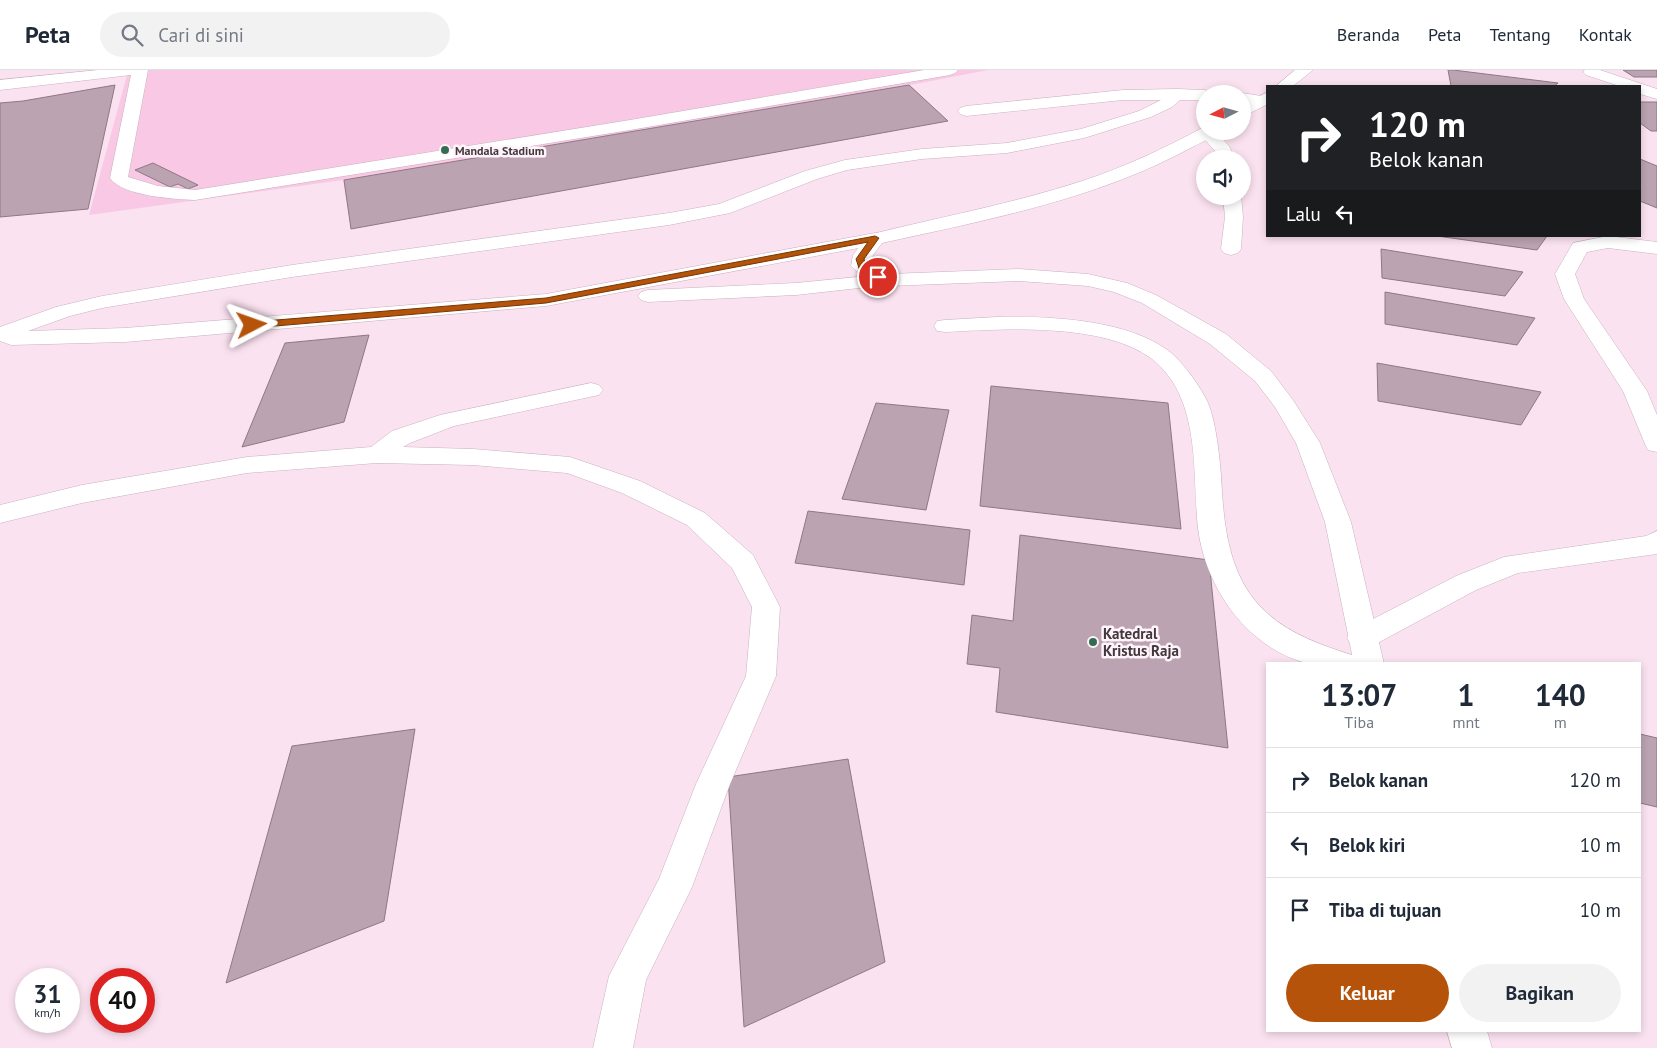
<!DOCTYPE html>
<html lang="id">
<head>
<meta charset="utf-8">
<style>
  :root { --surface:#fff; --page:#f2f2f3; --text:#1f2937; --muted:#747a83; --line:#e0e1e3; --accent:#b45309 }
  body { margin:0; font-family:"PT Sans",sans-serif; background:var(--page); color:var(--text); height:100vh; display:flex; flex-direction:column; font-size:19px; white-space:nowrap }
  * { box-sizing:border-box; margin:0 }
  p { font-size:16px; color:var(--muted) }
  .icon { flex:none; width:28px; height:28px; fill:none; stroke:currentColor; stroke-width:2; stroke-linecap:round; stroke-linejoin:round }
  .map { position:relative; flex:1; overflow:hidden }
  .details { position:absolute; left:1266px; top:592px; width:375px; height:370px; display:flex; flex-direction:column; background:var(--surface); border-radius:0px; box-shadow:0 2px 8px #0003 }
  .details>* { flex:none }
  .hud { position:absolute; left:1266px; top:15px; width:375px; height:152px; border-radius:0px; box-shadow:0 2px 8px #0003; background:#202124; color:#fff; overflow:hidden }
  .needle { width:32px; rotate:264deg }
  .tools { position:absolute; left:1196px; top:15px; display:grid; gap:10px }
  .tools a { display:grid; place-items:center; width:55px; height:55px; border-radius:50%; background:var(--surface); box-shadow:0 2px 8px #0003; font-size:25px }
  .speed { position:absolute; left:15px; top:898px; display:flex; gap:10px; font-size:25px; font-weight:700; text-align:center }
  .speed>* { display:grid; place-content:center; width:65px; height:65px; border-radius:50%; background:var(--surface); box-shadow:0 2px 8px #0003; line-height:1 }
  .speed small { font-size:12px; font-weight:400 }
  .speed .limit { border:8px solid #d22; background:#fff; color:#111 }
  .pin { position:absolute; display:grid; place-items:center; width:42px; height:42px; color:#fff; margin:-21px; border:2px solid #fff; border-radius:50%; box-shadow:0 1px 5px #0007 }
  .me { position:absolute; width:55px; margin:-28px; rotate:86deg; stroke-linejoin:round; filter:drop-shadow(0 0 4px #0008) }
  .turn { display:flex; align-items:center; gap:18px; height:105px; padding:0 20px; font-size:22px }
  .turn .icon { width:65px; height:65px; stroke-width:2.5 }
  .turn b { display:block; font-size:35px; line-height:42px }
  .then { display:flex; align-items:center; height:48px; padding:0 20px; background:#0003; gap:10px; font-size:19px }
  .eta { display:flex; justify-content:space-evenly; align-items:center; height:85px; text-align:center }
  .eta b { font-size:30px; font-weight:600; line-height:35px }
  .button { display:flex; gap:10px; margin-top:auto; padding:10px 20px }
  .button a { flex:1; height:58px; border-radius:30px; background:var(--accent); color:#fff; font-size:20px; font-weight:600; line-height:58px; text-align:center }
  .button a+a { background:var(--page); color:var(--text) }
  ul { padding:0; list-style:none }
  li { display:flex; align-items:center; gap:15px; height:65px; padding:0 20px; border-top:1px solid var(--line) }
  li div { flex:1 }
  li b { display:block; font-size:19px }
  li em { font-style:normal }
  header { display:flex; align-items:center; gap:30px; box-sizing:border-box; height:70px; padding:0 25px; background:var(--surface); border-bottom:1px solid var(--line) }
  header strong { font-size:24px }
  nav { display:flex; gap:28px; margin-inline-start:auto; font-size:18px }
  .search { width:350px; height:45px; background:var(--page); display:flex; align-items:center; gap:12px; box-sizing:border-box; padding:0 18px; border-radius:28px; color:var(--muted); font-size:19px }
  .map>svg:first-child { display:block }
  .green { fill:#f8c8e4 }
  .building { fill:#bba3b1; stroke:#8f7885 }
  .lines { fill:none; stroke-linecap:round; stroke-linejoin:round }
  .minor-casing { stroke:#c9b1be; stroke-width:1 }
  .major-casing { stroke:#c9b1be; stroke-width:1 }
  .minor { fill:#fff; fill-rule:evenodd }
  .major { fill:#fff; fill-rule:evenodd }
  .route { fill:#b45309; stroke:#753606 }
  .poi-dot { fill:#336b53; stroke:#fff4fa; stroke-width:2 }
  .labels { text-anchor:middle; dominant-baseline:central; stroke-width:5; stroke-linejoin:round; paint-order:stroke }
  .far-poi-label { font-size:12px; font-weight:bold; fill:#42383e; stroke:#fff4fa; text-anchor:start }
  .poi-label { font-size:15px; font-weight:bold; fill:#42383e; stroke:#fff4fa; text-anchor:start }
</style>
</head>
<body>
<header>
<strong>Peta</strong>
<div class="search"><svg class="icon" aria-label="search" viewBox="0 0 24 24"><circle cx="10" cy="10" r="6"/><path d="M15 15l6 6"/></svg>Cari di sini</div>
<nav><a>Beranda</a><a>Peta</a><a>Tentang</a><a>Kontak</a></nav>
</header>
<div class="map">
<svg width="1657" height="978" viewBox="0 0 1657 978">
  <rect width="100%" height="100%" fill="#fbe2f0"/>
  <path class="green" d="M 93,0 L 988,0 L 910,15 L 948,51 L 351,158 L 343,110 L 89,145 L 127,5 L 85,9 Z"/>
  <path class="building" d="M 1448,0 L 1453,0 L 1558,13 L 1554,16 L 1451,16 Z
    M 1623,0 L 1657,0 L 1657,7 L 1634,7 Z
    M 115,15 L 88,139 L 0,147 L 0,33 L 23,31 Z
    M 909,15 L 948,51 L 351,159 L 344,110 Z
    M 1640,32 L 1657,32 L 1657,61 L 1651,61 L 1640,53 Z
    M 1640,89 L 1657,96 L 1657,138 L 1640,131 Z
    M 153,93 L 198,115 L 188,119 L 178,114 L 170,117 L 135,100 Z
    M 1437,166 L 1547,166 L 1537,180 Z
    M 1381,179 L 1523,202 L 1505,226 L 1382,208 Z
    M 1385,222 L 1535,248 L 1517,275 L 1385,254 Z
    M 369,265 L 344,352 L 242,377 L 285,273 Z
    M 1377,293 L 1541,322 L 1521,355 L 1378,331 Z
    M 991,316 L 1168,333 L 1181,459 L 980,436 Z
    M 876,333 L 949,340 L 926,440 L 842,429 Z
    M 808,441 L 970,460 L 964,515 L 795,493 Z
    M 1020,465 L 1209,490 L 1228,678 L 996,642 L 1000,598 L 967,594 L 972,545 L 1013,551 Z
    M 415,659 L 384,851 L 226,913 L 292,676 Z
    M 1640,664 L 1657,668 L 1657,737 L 1640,733 Z
    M 848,689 L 885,892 L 744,957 L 728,707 Z"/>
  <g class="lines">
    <g class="minor-casing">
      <path id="minor" d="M 98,0 L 148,0 L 128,107 L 158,116 L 195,120 L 630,50 L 924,0 L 958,0 L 955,3 L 950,5 L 630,60 L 195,130 C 174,129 122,126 110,108 L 131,5 L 0,20 L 0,10 Z
        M 1585,0 L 1600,0 L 1657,19 L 1657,29 L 1640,24 L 1640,16 L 1619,16 L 1586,5 L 1583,2 Z
        M 1177,19 L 1205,20 L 1212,24 L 1205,24 L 1205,30 L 1180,30 L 1172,37 L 1151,47 L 1084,68 L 1007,83 L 922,89 L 847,100 L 817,109 L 730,143 L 669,155 L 292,207 L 102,238 L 70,246 L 28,261 L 125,258 L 546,224 L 875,163 L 882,165 L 885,169 L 882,173 L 875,175 L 546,236 L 125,272 L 11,275 L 0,271 L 0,257 L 56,237 L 102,226 L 292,195 L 669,143 L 719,134 L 805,101 L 845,90 L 922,79 L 1007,73 L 1081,59 L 1139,41 L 1161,30 L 1123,30 L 966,46 L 960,44 L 958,41 L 960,38 L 966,36 L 1123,20 Z
        M 1242,23 L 1268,27 L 1268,35 L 1242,33 L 1242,24 L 1240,24 Z
        M 1201,59 L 1215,61 L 1229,76 L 1235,89 L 1217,89 L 1215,81 L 1199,63 Z
        M 1223,126 L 1241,126 L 1243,147 L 1241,179 L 1238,183 L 1231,185 L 1224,183 L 1221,179 L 1225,147 Z
        M 1608,166 L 1657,172 L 1657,184 L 1608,178 L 1587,182 L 1575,204 L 1584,229 L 1647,321 L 1657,345 L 1657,382 L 1648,380 L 1645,374 L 1623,321 L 1564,229 L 1555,204 L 1573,173 Z
        M 888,204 L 895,206 L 898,210 L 895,214 L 796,225 L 648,232 L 641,230 L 638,226 L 641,222 L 648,220 L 796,213 Z
        M 997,247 C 1048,246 1123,249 1166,279 C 1180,288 1201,317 1208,333 C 1217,354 1221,398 1222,422 C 1225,466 1232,512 1267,543 C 1291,565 1324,576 1355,586 L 1359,594 C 1344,594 1320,597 1306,593 C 1243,576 1201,511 1197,448 C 1193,395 1199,326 1152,289 C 1104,252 1002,259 945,262 L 937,261 L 934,256 L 937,251 L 945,250 Z
        M 591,313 L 599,315 L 603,320 L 599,325 L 454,356 L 410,373 L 403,377 L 473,379 L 570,387 L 640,411 L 705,443 L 753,485 L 780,537 L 776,606 L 730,714 L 692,817 L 646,910 L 633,978 L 593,978 L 609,906 L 659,809 L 696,714 L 746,606 L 752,537 L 732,498 L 687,455 L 622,423 L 567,403 L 473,395 L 377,393 L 247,403 L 82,433 L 0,453 L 0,435 L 82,415 L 247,387 L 371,377 L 392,361 L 440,345 Z
        M 1657,461 L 1657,484 L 1518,503 L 1476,520 L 1372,576 L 1362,579 L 1352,576 L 1347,568 L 1352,560 L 1456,506 L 1504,487 L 1646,466 Z"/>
    </g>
    <g class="major-casing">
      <path id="major" d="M 1295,0 L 1313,0 L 1293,16 L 1276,16 Z
        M 1268,22 L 1268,34 L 1242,47 L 1242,35 Z
        M 1204,57 L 1205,61 L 1218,61 L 1216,65 C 1190,78 1165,92 1138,103 C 1056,137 968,154 882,173 L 873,185 L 871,195 L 890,204 L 1019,199 L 1088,204 L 1127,213 L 1156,225 L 1226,264 L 1271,301 L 1293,330 L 1320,373 L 1351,452 L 1384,594 L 1354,594 L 1325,452 L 1296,373 L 1275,337 L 1255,311 L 1210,274 L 1142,233 L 1114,222 L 1088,216 L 1019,211 L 888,216 L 863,207 L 851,196 L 853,185 L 868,165 C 940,147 1012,134 1082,111 C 1125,97 1165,78 1204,57 Z
        M 1447,961 L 1487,961 L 1492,978 L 1452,978 Z"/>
    </g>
    <use href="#minor" class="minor"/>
    <use href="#major" class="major"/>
  </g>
  <path class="route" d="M 875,166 L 879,168 L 864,189 L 866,198 L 881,205 L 883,207 L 878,209 L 860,201 L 856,189 L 868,172 L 546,233 L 252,258 L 248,255 L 252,252 L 546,228 Z"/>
  <g class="poi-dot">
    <circle cx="445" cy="80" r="5"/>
    <circle cx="1093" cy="572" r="5"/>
  </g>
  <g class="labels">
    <g class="far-poi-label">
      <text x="455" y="80">Mandala Stadium</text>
    </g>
    <g class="poi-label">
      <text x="1103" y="563">Katedral<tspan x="1103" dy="17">Kristus Raja</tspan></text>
    </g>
  </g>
</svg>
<div class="tools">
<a><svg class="needle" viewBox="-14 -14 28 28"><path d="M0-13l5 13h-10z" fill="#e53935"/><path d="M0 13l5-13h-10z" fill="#747a83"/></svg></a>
<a><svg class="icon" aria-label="sound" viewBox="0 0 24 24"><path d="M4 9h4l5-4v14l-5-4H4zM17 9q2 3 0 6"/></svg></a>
</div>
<div class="speed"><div>31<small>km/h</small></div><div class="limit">40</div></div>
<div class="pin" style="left:878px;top:207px;background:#d93025"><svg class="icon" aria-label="arrive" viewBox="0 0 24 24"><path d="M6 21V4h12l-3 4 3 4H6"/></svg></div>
<svg class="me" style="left:252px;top:255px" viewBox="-20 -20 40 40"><path d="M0-17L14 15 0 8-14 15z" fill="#b45309" stroke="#fff" stroke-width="4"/></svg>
<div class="hud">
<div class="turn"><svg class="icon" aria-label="right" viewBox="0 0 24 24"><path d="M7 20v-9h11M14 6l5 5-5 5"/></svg><div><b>120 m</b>Belok kanan</div></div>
<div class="then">Lalu<svg class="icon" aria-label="left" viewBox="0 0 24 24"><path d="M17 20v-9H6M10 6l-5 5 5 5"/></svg></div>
</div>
<section class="details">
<div class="eta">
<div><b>13:07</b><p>Tiba</p></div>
<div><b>1</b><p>mnt</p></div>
<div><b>140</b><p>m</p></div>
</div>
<ul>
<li><svg class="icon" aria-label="right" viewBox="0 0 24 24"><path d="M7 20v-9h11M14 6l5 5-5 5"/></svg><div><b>Belok kanan</b></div><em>120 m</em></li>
<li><svg class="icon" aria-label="left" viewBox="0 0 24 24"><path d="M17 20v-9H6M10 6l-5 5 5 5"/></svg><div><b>Belok kiri</b></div><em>10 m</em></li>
<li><svg class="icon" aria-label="arrive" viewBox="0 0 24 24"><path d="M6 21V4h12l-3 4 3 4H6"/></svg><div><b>Tiba di tujuan</b></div><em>10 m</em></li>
</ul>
<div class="button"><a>Keluar</a><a>Bagikan</a></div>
</section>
</div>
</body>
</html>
